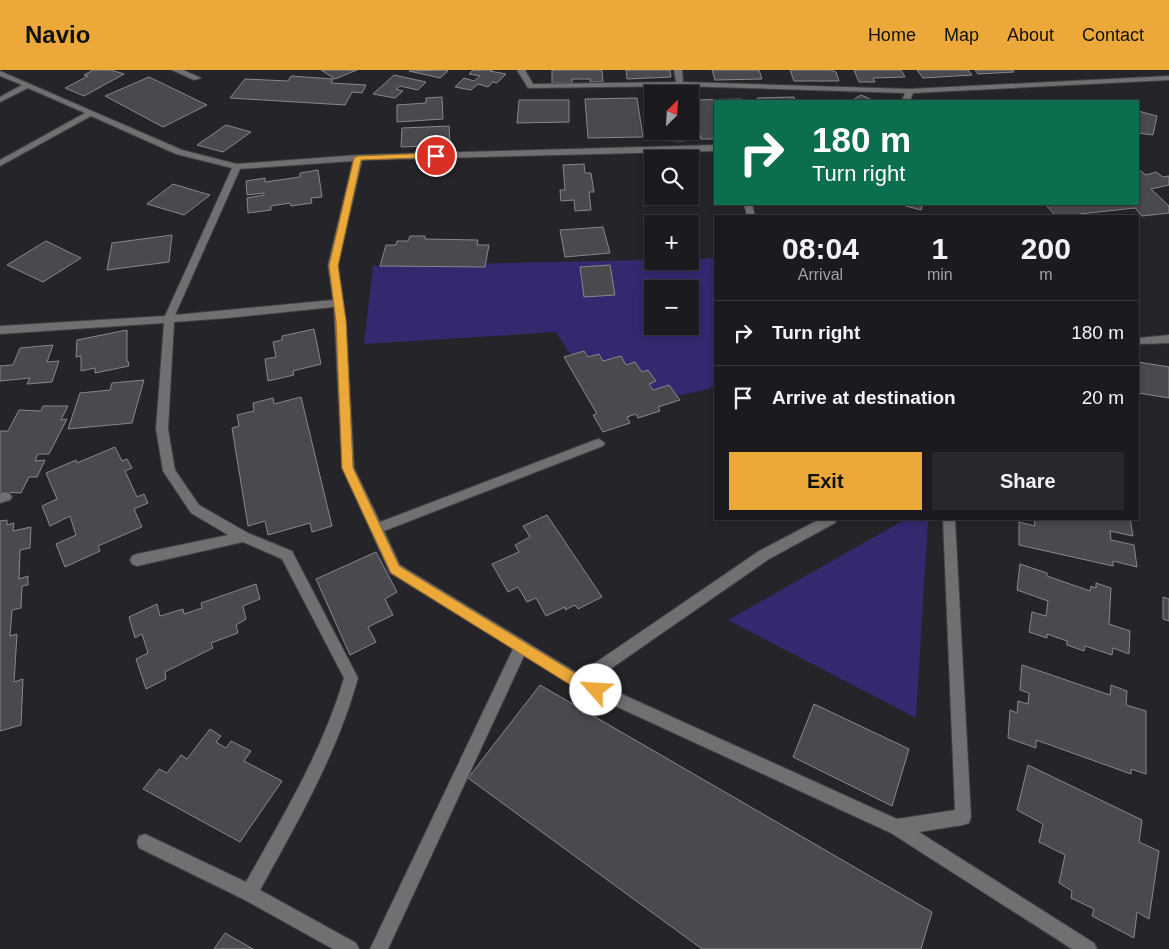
<!DOCTYPE html>
<html lang="en">
<head>
<meta charset="utf-8">
<style>
  :root { --surface:#1b1b1f; --page:#28282c; --text:#f1f3f6; --muted:#a0a1a4; --line:#39393d; --accent:#eca93a }
  body { margin:0; font-family:Arial,sans-serif; background:var(--page); color:var(--text); height:100vh; display:flex; flex-direction:column; font-size:19px; white-space:nowrap }
  * { box-sizing:border-box; margin:0 }
  p { font-size:16px; color:var(--muted) }
  .icon { flex:none; width:28px; height:28px; fill:none; stroke:currentColor; stroke-width:2; stroke-linecap:round; stroke-linejoin:round }
  .map { position:relative; flex:1; overflow:hidden }
  .sheet { position:absolute; left:714px; top:145px; width:425px; height:305px; display:flex; flex-direction:column; background:var(--surface); border-radius:0px; box-shadow:0 2px 8px #0003,0 0 0 1px var(--line) }
  .sheet>* { flex:none }
  .hud { position:absolute; left:714px; top:30px; width:425px; height:105px; border-radius:0px; box-shadow:0 2px 8px #0003,0 0 0 1px var(--line); background:#0b6e4f; color:#fff; overflow:hidden }
  .needle { width:32px; rotate:24deg }
  .controls { position:absolute; left:644px; top:15px; display:grid; gap:10px }
  .controls a { display:grid; place-items:center; width:55px; height:55px; border-radius:0px; background:var(--surface); box-shadow:0 2px 8px #0003,0 0 0 1px var(--line); font-size:25px }
  .pin { position:absolute; display:grid; place-items:center; width:42px; height:42px; color:#fff; margin:-21px; border:2px solid #fff; border-radius:50%; box-shadow:0 1px 5px #0007 }
  .me { position:absolute; width:55px; margin:-28px; rotate:296deg; stroke-linejoin:round; filter:drop-shadow(0 0 4px #0008) }
  .turn { display:flex; align-items:center; gap:18px; height:105px; padding:0 15px; font-size:22px }
  .turn .icon { width:65px; height:65px; stroke-width:2.5 }
  .turn b { display:block; font-size:35px; line-height:42px }
  .eta { display:flex; justify-content:space-evenly; align-items:center; height:85px; text-align:center }
  .eta b { font-size:30px; font-weight:600; line-height:35px }
  .action { display:flex; gap:10px; margin-top:auto; padding:10px 15px }
  .action a { flex:1; height:58px; border-radius:0px; background:var(--accent); color:#111; font-size:20px; font-weight:600; line-height:58px; text-align:center }
  .action a+a { background:var(--page); color:var(--text) }
  ul { padding:0; list-style:none }
  li { display:flex; align-items:center; gap:15px; height:65px; padding:0 15px; border-top:1px solid var(--line) }
  li div { flex:1 }
  li b { display:block; font-size:19px }
  li em { font-style:normal }
  header { display:flex; align-items:center; gap:30px; box-sizing:border-box; height:70px; padding:0 25px; background:var(--accent); color:#111 }
  header strong { font-size:24px }
  nav { display:flex; gap:28px; margin-inline-start:auto; font-size:18px }
  .map>svg:first-child { display:block }
  .green { fill:#34286f; fill-rule:evenodd }
  .building { fill:#49494e; stroke:#87878e }
  .lines { fill:none; stroke-linecap:round; stroke-linejoin:round }
  .minor-casing { stroke:#404044; stroke-width:2 }
  .minor { fill:#707073; fill-rule:evenodd }
  .route { fill:#eca93a; stroke:#996e26 }
</style>
</head>
<body>
<header>
<strong>Navio</strong>
<nav><a>Home</a><a>Map</a><a>About</a><a>Contact</a></nav>
</header>
<div class="map">
<svg width="1169" height="879" viewBox="0 0 1169 879">
  <rect width="100%" height="100%" fill="#242429"/>
  <path class="green" d="M 715,188 L 715,314 L 709,319 L 607,341 L 556,262 L 364,274 L 373,196 L 652,190 L 652,191 L 690,191 L 690,189 ZM 652,219 L 690,219 L 690,256 L 652,256 Z
    M 906,449 L 928,449 L 916,648 L 728,550 Z"/>
  <path class="building" d="M 93,0 L 111,0 L 124,4 L 84,26 L 65,18 L 88,6 L 84,5 Z
    M 321,0 L 357,0 L 335,9 Z
    M 443,0 L 448,1 L 440,8 L 409,1 Z
    M 473,0 L 492,0 L 490,1 L 506,4 L 497,13 L 493,12 L 488,17 L 478,14 L 471,20 L 455,17 L 464,8 L 474,11 L 480,6 L 469,4 Z
    M 552,0 L 602,0 L 603,12 L 590,12 L 590,9 L 572,9 L 572,13 L 552,13 Z
    M 626,0 L 670,0 L 671,7 L 627,9 Z
    M 712,0 L 759,0 L 762,9 L 715,10 Z
    M 790,0 L 831,0 L 836,2 L 839,11 L 794,11 Z
    M 854,0 L 901,0 L 905,7 L 873,8 L 875,12 L 859,12 Z
    M 917,0 L 968,0 L 972,5 L 923,8 Z
    M 975,0 L 1013,0 L 1014,2 L 978,4 Z
    M 394,5 L 426,12 L 418,20 L 400,16 L 396,19 L 403,21 L 395,28 L 373,24 Z
    M 291,6 L 333,9 L 331,13 L 366,15 L 362,23 L 352,22 L 345,35 L 230,28 L 245,9 L 288,11 Z
    M 149,7 L 207,35 L 163,57 L 105,26 Z
    M 861,25 L 875,31 L 851,31 Z
    M 442,27 L 443,49 L 397,52 L 397,35 L 426,33 L 426,28 Z
    M 794,27 L 795,31 L 758,31 L 757,28 Z
    M 637,28 L 643,67 L 588,68 L 585,29 Z
    M 741,29 L 742,31 L 715,31 L 715,69 L 701,69 L 691,30 Z
    M 519,30 L 569,30 L 569,52 L 517,53 Z
    M 645,30 L 652,30 L 652,61 L 683,61 L 684,71 L 649,70 Z
    M 1138,41 L 1157,46 L 1153,65 L 1138,63 Z
    M 226,55 L 251,62 L 223,82 L 197,75 Z
    M 449,56 L 450,75 L 401,77 L 402,58 Z
    M 584,94 L 585,103 L 591,103 L 594,122 L 589,122 L 591,140 L 575,141 L 574,130 L 561,131 L 560,120 L 565,120 L 563,95 Z
    M 1138,99 L 1146,105 L 1156,102 L 1163,107 L 1169,106 L 1169,115 L 1151,119 L 1169,136 L 1169,143 L 1142,146 L 1135,138 L 1080,144 L 1083,146 L 1056,146 L 1045,134 L 1138,134 Z
    M 318,100 L 322,127 L 311,128 L 312,133 L 291,136 L 290,133 L 271,136 L 271,140 L 248,143 L 247,128 L 264,125 L 264,123 L 247,125 L 246,111 L 265,108 L 265,112 L 300,107 L 300,103 Z
    M 173,114 L 210,125 L 184,145 L 147,134 Z
    M 898,134 L 923,134 L 921,140 Z
    M 603,157 L 610,183 L 565,187 L 560,160 Z
    M 172,165 L 169,192 L 107,200 L 112,173 Z
    M 410,166 L 425,166 L 425,169 L 478,170 L 477,175 L 489,175 L 485,197 L 380,196 L 386,175 L 396,175 L 397,171 L 408,171 Z
    M 46,171 L 81,188 L 43,212 L 7,195 Z
    M 610,195 L 615,225 L 584,227 L 580,197 Z
    M 314,259 L 321,294 L 293,301 L 294,305 L 268,311 L 265,289 L 276,287 L 273,272 L 282,270 L 282,266 Z
    M 127,260 L 127,291 L 128,291 L 129,296 L 95,303 L 95,298 L 81,301 L 81,286 L 76,287 L 77,270 Z
    M 53,275 L 47,292 L 59,291 L 52,312 L 27,314 L 30,308 L 0,311 L 0,296 L 13,295 L 20,278 Z
    M 584,281 L 588,287 L 599,284 L 603,291 L 621,286 L 626,295 L 635,292 L 642,302 L 648,300 L 656,311 L 649,314 L 653,320 L 669,315 L 680,330 L 658,337 L 660,341 L 638,348 L 636,344 L 627,347 L 630,353 L 603,362 L 593,345 L 597,344 L 564,287 Z
    M 1138,292 L 1169,297 L 1169,328 L 1138,323 Z
    M 144,310 L 132,353 L 68,359 L 80,323 L 110,320 L 112,313 Z
    M 301,327 L 332,456 L 312,462 L 310,453 L 268,465 L 265,451 L 248,456 L 232,358 L 239,356 L 237,345 L 254,341 L 253,333 L 273,328 L 274,334 Z
    M 43,336 L 68,336 L 61,350 L 67,349 L 49,384 L 38,384 L 35,391 L 45,390 L 37,407 L 29,407 L 21,423 L 0,422 L 0,361 L 8,361 L 19,340 L 41,341 Z
    M 115,377 L 122,391 L 127,389 L 132,398 L 125,401 L 137,427 L 144,424 L 148,433 L 134,439 L 142,457 L 98,476 L 100,481 L 65,497 L 56,474 L 76,465 L 70,446 L 50,456 L 42,436 L 57,429 L 46,403 L 76,390 L 77,393 Z
    M 547,445 L 602,527 L 578,539 L 575,535 L 565,540 L 565,537 L 546,546 L 536,528 L 527,532 L 518,517 L 508,522 L 492,494 L 519,482 L 515,475 L 530,467 L 523,456 Z
    M 1034,449 L 1130,449 L 1133,466 L 1110,461 L 1111,470 L 1134,475 L 1137,497 L 1113,491 L 1113,496 L 1019,475 L 1019,452 L 1035,456 Z
    M 7,450 L 7,455 L 14,453 L 13,461 L 31,457 L 30,478 L 20,480 L 19,509 L 28,506 L 28,515 L 22,516 L 21,538 L 12,540 L 10,566 L 17,564 L 14,612 L 23,609 L 21,655 L 0,661 L 0,451 Z
    M 376,482 L 397,522 L 385,529 L 393,545 L 368,557 L 376,572 L 350,585 L 316,509 Z
    M 1020,494 L 1047,503 L 1047,506 L 1090,521 L 1091,516 L 1096,518 L 1096,513 L 1111,518 L 1109,554 L 1130,561 L 1129,584 L 1113,578 L 1112,585 L 1085,576 L 1084,581 L 1067,575 L 1067,571 L 1047,564 L 1047,568 L 1029,562 L 1032,542 L 1046,546 L 1048,531 L 1017,520 Z
    M 256,514 L 260,529 L 243,536 L 246,549 L 236,555 L 238,563 L 211,573 L 213,578 L 165,602 L 166,609 L 146,619 L 136,589 L 148,583 L 142,564 L 135,568 L 129,547 L 157,534 L 160,546 L 183,539 L 184,544 L 202,538 L 201,533 Z
    M 1163,527 L 1169,529 L 1169,551 L 1163,549 Z
    M 1022,595 L 1110,625 L 1111,615 L 1127,621 L 1126,635 L 1146,641 L 1146,704 L 1131,699 L 1131,704 L 1036,670 L 1036,678 L 1008,668 L 1010,640 L 1017,643 L 1018,631 L 1028,634 L 1029,623 L 1020,620 Z
    M 540,615 L 932,842 L 921,879 L 702,879 L 468,708 Z
    M 814,634 L 909,679 L 892,736 L 793,687 Z
    M 210,659 L 221,666 L 216,672 L 226,678 L 231,671 L 251,681 L 244,691 L 282,711 L 240,772 L 143,719 L 159,699 L 167,703 L 181,685 L 187,689 Z
    M 1028,695 L 1142,750 L 1139,772 L 1159,781 L 1149,849 L 1137,842 L 1134,868 L 1092,846 L 1094,839 L 1071,828 L 1072,821 L 1059,813 L 1065,785 L 1039,772 L 1043,754 L 1017,740 Z
    M 225,863 L 253,879 L 214,879 Z"/>
  <g class="lines">
    <g class="minor-casing">
      <path id="minor" d="M 172,0 L 183,0 L 201,8 L 194,10 Z
        M 517,0 L 525,0 L 533,14 L 676,12 L 674,0 L 682,0 L 683,12 L 910,19 L 1169,6 L 1169,10 L 913,23 L 910,31 L 902,31 L 905,23 L 680,16 L 531,18 L 528,18 Z
        M 0,1 L 182,80 L 237,94 L 358,85 L 715,75 L 715,81 L 362,90 L 338,195 L 346,251 L 354,398 L 380,452 L 595,370 L 599,369 L 605,373 L 603,376 L 384,461 L 400,495 L 579,604 L 759,481 L 820,449 L 837,449 L 835,453 L 769,489 L 593,611 L 897,749 L 955,740 L 943,449 L 955,449 L 971,747 L 969,753 L 963,755 L 919,762 L 1094,873 L 1097,879 L 1072,879 L 891,763 L 574,617 L 524,586 L 388,879 L 370,879 L 513,579 L 390,503 L 342,398 L 334,237 L 228,248 L 174,252 L 168,359 L 175,400 L 199,435 L 248,463 L 292,481 L 358,608 C 337,684 298,751 260,820 L 356,873 L 359,879 L 333,879 L 243,829 L 139,778 L 137,772 L 139,766 L 145,764 L 246,812 C 283,746 322,682 344,608 L 282,489 L 243,472 L 137,496 L 132,494 L 130,490 L 132,486 L 137,484 L 228,465 L 191,443 L 163,401 L 156,359 L 164,253 L 0,264 L 0,256 L 165,246 L 232,98 L 176,84 L 91,46 L 0,96 L 0,90 L 85,43 L 28,18 L 0,32 L 0,27 L 22,15 L 0,6 ZM 353,91 L 328,195 L 333,230 L 175,245 L 240,99 Z
        M 744,134 L 752,134 L 755,146 L 747,146 Z
        M 1169,265 L 1169,273 L 1138,274 L 1138,268 Z
        M 6,422 L 10,424 L 12,427 L 10,430 L 0,433 L 0,423 Z"/>
    </g>
    <use href="#minor" class="minor"/>
  </g>
  <path class="route" d="M 436,83 L 439,84 L 439,87 L 361,90 L 338,196 L 346,251 L 353,398 L 399,496 L 583,608 L 601,616 L 603,620 L 601,625 L 596,627 L 574,617 L 391,503 L 342,398 L 336,251 L 329,196 L 354,88 L 358,86 Z"/>
</svg>
<div class="controls">
<a><svg class="needle" viewBox="-14 -14 28 28"><path d="M0-13l5 13h-10z" fill="#e53935"/><path d="M0 13l5-13h-10z" fill="#a0a1a4"/></svg></a>
<a><svg class="icon" aria-label="search" viewBox="0 0 24 24"><circle cx="10" cy="10" r="6"/><path d="M15 15l6 6"/></svg></a>
<a>+</a>
<a>−</a>
</div>
<div class="pin" style="left:436px;top:86px;background:#d93025"><svg class="icon" aria-label="arrive" viewBox="0 0 24 24"><path d="M6 21V4h12l-3 4 3 4H6"/></svg></div>
<svg class="me" style="left:596px;top:620px" viewBox="-20 -20 40 40"><circle r="19" fill="#fff"/><path d="M0-13L10 11 0 6-10 11z" fill="#eca93a"/></svg>
<div class="hud">
<div class="turn"><svg class="icon" aria-label="right" viewBox="0 0 24 24"><path d="M7 20v-9h11M14 6l5 5-5 5"/></svg><div><b>180 m</b>Turn right</div></div>
</div>
<section class="sheet">
<div class="eta">
<div><b>08:04</b><p>Arrival</p></div>
<div><b>1</b><p>min</p></div>
<div><b>200</b><p>m</p></div>
</div>
<ul>
<li><svg class="icon" aria-label="right" viewBox="0 0 24 24"><path d="M7 20v-9h11M14 6l5 5-5 5"/></svg><div><b>Turn right</b></div><em>180 m</em></li>
<li><svg class="icon" aria-label="arrive" viewBox="0 0 24 24"><path d="M6 21V4h12l-3 4 3 4H6"/></svg><div><b>Arrive at destination</b></div><em>20 m</em></li>
</ul>
<div class="action"><a>Exit</a><a>Share</a></div>
</section>
</div>
</body>
</html>
